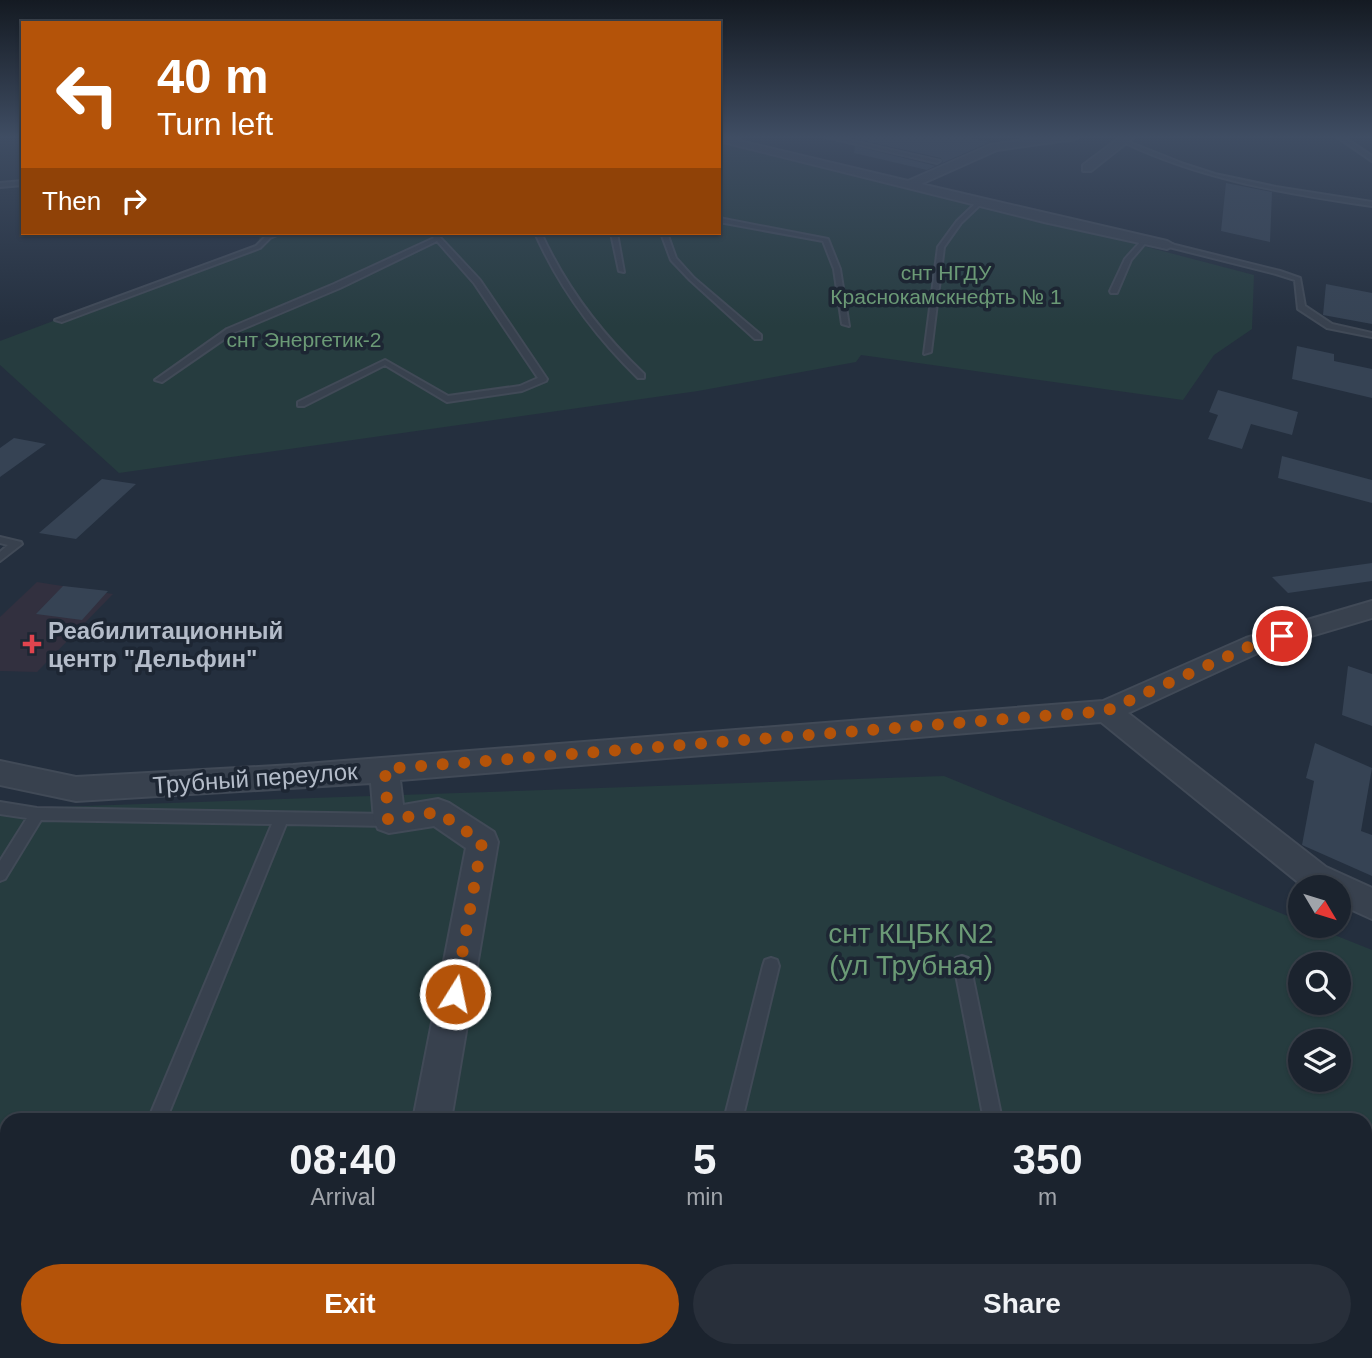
<!DOCTYPE html>
<html lang="en">
<head>
<meta charset="utf-8">
<style>
  :root { --surface:#1b232e; --page:#282f3a; --text:#f1f3f6; --muted:#a0a4aa; --line:#39404a; --accent:#b45309 }
  body { margin:0; font-family:Arial,sans-serif; background:var(--page); color:var(--text); height:100vh; display:flex; flex-direction:column; font-size:26px; white-space:nowrap }
  * { box-sizing:border-box; margin:0 }
  p { font-size:23px; color:var(--muted) }
  .icon { flex:none; width:38px; height:38px; fill:none; stroke:currentColor; stroke-width:2; stroke-linecap:round; stroke-linejoin:round }
  .map { position:relative; flex:1; overflow:hidden }
  .drawer { position:absolute; left:0px; top:1113px; width:1372px; height:245px; display:flex; flex-direction:column; background:var(--surface); border-radius:21px 21px 0 0; box-shadow:0 2px 5px #0004,0 0 0 2px var(--line) }
  .drawer>* { flex:none }
  .banner { position:absolute; left:21px; top:21px; width:700px; height:214px; border-radius:0px; box-shadow:0 2px 5px #0004,0 0 0 2px var(--line); background:#b45309; color:#fff; overflow:hidden }
  .needle { width:46px; rotate:128deg }
  .controls { position:absolute; left:1288px; top:875px; display:grid; gap:14px }
  .controls a { display:grid; place-items:center; width:63px; height:63px; border-radius:50%; background:var(--surface); box-shadow:0 2px 5px #0004,0 0 0 2px var(--line); font-size:35px }
  .pin { position:absolute; display:grid; place-items:center; width:60px; height:60px; color:#fff; margin:-30px; border:4px solid #fff; border-radius:50%; box-shadow:0 2px 7px #0007 }
  .me { position:absolute; width:77px; margin:-38px; rotate:10deg; stroke-linejoin:round; filter:drop-shadow(0 0 5px #0008) }
  .turn { display:flex; align-items:center; gap:24px; height:147px; padding:0 21px; font-size:32px }
  .turn .icon { width:91px; height:91px; stroke-width:2.5 }
  .turn b { display:block; font-size:49px; line-height:60px }
  .then { display:flex; align-items:center; height:66px; padding:0 21px; background:#0003; gap:14px; font-size:26px }
  .eta { display:flex; justify-content:space-evenly; align-items:center; height:119px; text-align:center }
  .eta b { font-size:42px; font-weight:800; line-height:49px }
  .button { display:flex; gap:14px; margin-top:auto; padding:14px 21px }
  .button a { flex:1; height:80px; border-radius:42px; background:var(--accent); color:#fff; font-size:28px; font-weight:800; line-height:80px; text-align:center }
  .button a+a { background:var(--page); color:var(--text) }
  .map>svg:first-child { display:block }
  .medical { fill:#32303f }
  .green { fill:#263c3f; fill-rule:evenodd }
  .building { fill:#364354 }
  .lines { fill:none; stroke-linecap:round; stroke-linejoin:round }
  .lane-casing { stroke:#414a57; stroke-width:4 }
  .street-casing { stroke:#414a57; stroke-width:4 }
  .lane { fill:#38414e; fill-rule:evenodd }
  .street { fill:#38414e; fill-rule:evenodd }
  .route { stroke:#b45309; stroke-width:12; stroke-dasharray:0 21.6 }
  .health-dot { fill:#e0444e; stroke:#1d2633; stroke-width:2.5 }
  .labels { text-anchor:middle; dominant-baseline:central; stroke-width:7; stroke-linejoin:round; paint-order:stroke }
  .far-park-label { font-size:21px; fill:#6b9a76; stroke:#1d2633 }
  .poi-label { font-size:24px; font-weight:bold; fill:#b4bcc9; stroke:#1d2633; text-anchor:start }
  .street-label { font-size:24px; fill:#b4bcc9; stroke:#1d2633 }
  .near-park-label { font-size:28px; fill:#6b9a76; stroke:#1d2633 }
</style>
</head>
<body>
<div class="map">
<svg width="1372" height="1358" viewBox="0 0 1372 1358">
  <rect width="100%" height="100%" fill="#242f3e"/>
  <path class="medical" d="M 37,582 L 113,594 L 37,672 L 0,671 L 0,617 Z"/>
  <path class="green" d="M 719,143 L 1109,237 L 1254,275 L 1252,329 L 1214,355 L 1183,400 L 861,355 L 856,362 L 698,391 L 119,473 L 0,365 L 0,341 L 258,244 L 260,233 L 719,233 Z
    M 944,776 L 1300,921 L 1300,926 L 1312,926 L 1372,950 L 1372,1358 L 0,1358 L 0,800 L 28,808 ZM 1300,964 L 1339,964 L 1339,1003 L 1300,1003 ZM 1300,1041 L 1339,1041 L 1339,1080 L 1300,1080 ZM 7,1120 L 1365,1120 L 1365,1351 L 7,1351 Z"/>
  <path class="building" d="M 856,136 L 960,136 L 990,142 L 940,164 L 943,162 L 941,158 L 856,139 Z
    M 855,146 L 936,166 L 937,165 L 927,170 L 854,153 Z
    M 1226,183 L 1272,192 L 1270,242 L 1221,231 Z
    M 1326,284 L 1372,293 L 1372,324 L 1323,315 Z
    M 1297,346 L 1334,354 L 1334,361 L 1372,369 L 1372,398 L 1292,379 Z
    M 1218,390 L 1298,412 L 1292,435 L 1251,424 L 1242,449 L 1208,439 L 1218,415 L 1209,412 Z
    M 14,438 L 46,444 L 0,477 L 0,448 Z
    M 1282,456 L 1372,480 L 1372,503 L 1278,478 Z
    M 102,479 L 136,484 L 76,539 L 39,533 Z
    M 1372,563 L 1372,581 L 1288,593 L 1272,577 Z
    M 63,586 L 108,591 L 82,620 L 36,614 Z
    M 1348,666 L 1372,674 L 1372,726 L 1342,715 Z
    M 1315,743 L 1372,768 L 1361,831 L 1372,835 L 1372,876 L 1302,845 L 1314,781 L 1306,778 Z"/>
  <g class="lines">
    <g class="lane-casing">
      <path id="lane" d="M 735,136 L 742,136 L 732,141 L 727,140 Z
        M 822,136 L 831,136 L 940,161 L 937,163 Z
        M 1336,136 L 1342,136 L 1372,156 L 1372,161 Z
        M 1121,139 L 1184,164 L 1215,174 L 1276,187 L 1372,202 L 1372,206 C 1284,193 1202,180 1121,141 Z
        M 23,181 L 23,185 L 0,187 L 0,183 Z
        M 978,201 L 983,202 L 961,223 L 944,247 L 931,352 L 924,354 L 938,247 L 957,221 Z
        M 719,218 L 828,239 L 840,269 L 849,326 L 842,324 L 834,269 L 823,241 L 719,222 Z
        M 274,233 L 282,233 L 270,238 L 260,248 L 62,322 L 55,320 L 256,246 L 266,236 Z
        M 430,233 L 436,233 L 480,280 L 547,379 L 546,381 L 522,391 L 447,402 L 385,365 L 304,406 L 298,406 L 298,402 L 385,360 L 448,396 L 520,386 L 538,378 L 474,283 L 437,241 L 340,288 L 233,333 L 162,382 L 155,380 L 227,329 L 334,284 L 434,238 Z
        M 535,233 L 545,233 L 542,235 C 567,289 601,333 644,374 L 644,378 L 638,378 C 594,335 560,289 535,233 Z
        M 611,233 L 617,233 L 624,272 L 619,271 Z
        M 661,233 L 667,233 L 676,258 L 694,278 L 761,335 L 761,339 L 755,339 L 690,280 L 671,260 Z
        M 1143,239 L 1148,240 L 1131,260 L 1117,293 L 1111,293 L 1110,291 L 1125,259 Z
        M 1167,243 L 1280,271 L 1300,278 L 1305,306 L 1332,324 L 1372,333 L 1372,337 L 1327,328 L 1298,309 L 1295,280 L 1276,274 L 1165,246 L 1165,244 Z
        M 0,537 L 21,542 L 22,544 L 0,561 L 0,552 L 8,545 L 0,543 Z
        M 0,802 L 37,808 L 388,814 L 393,816 L 395,820 L 393,824 L 388,826 L 286,824 L 166,1120 L 148,1120 L 272,824 L 41,820 L 5,879 L 0,881 L 0,861 L 27,818 L 0,814 Z
        M 962,956 L 968,958 L 970,964 L 1002,1120 L 984,1120 L 954,964 L 956,958 Z
        M 771,958 L 777,960 L 779,966 L 742,1120 L 724,1120 L 763,966 L 765,960 Z
        M 1365,1244 L 1372,1245 L 1372,1265 L 1365,1264 Z
        M 1365,1309 L 1372,1312 L 1372,1345 L 1365,1342 Z
        M 51,1351 L 71,1351 L 70,1358 L 48,1358 Z
        M 375,1351 L 395,1351 L 395,1358 L 373,1358 Z
        M 702,1351 L 722,1351 L 723,1358 L 701,1358 Z
        M 1032,1351 L 1052,1351 L 1054,1358 L 1032,1358 Z"/>
    </g>
    <g class="street-casing">
      <path id="street" d="M 719,136 L 908,181 L 990,145 L 1052,136 L 1080,136 L 1075,139 L 997,150 L 921,184 L 1167,241 L 1174,245 L 1167,249 L 1044,222 L 719,141 Z
        M 1122,136 L 1135,136 L 1091,171 L 1083,171 L 1083,165 Z
        M 1372,601 L 1372,618 L 1264,650 L 1128,713 L 1326,867 L 1372,888 L 1372,919 L 1339,904 L 1339,887 L 1304,887 L 1101,722 L 400,780 L 403,805 L 438,799 L 449,803 L 494,832 L 498,842 L 451,1120 L 413,1120 L 466,848 L 434,826 L 389,833 L 378,829 L 374,820 L 371,783 L 76,801 L 0,785 L 0,761 L 76,777 L 293,765 L 1103,701 L 1246,638 Z"/>
    </g>
    <use href="#lane" class="lane"/>
    <use href="#street" class="street"/>
  </g>
  <linearGradient id="sky" x2="0" y2="1"><stop stop-color="#141a22"/><stop offset="0.42" stop-color="#3f4d63"/><stop offset="1" stop-color="#3f4d63" stop-opacity="0"/></linearGradient>
  <rect width="1372" height="326" fill="url(#sky)"/>
  <g class="lines">
    <path class="route" d="M 455,994 L 482,842 L 438,812 L 388,820 L 385,769 L 1106,711 L 1255,644 L 1282,636"/>
  </g>
  <path class="health-dot" d="M28.5 633.5h7v7h7v7h-7v7h-7v-7h-7v-7h7z"/>
  <g class="labels">
    <g class="far-park-label">
      <text x="946" y="272">снт НГДУ<tspan x="946" dy="24">Краснокамскнефть № 1</tspan></text>
      <text x="304" y="339">снт Энергетик-2</text>
    </g>
    <g class="poi-label">
      <text x="48" y="630">Реабилитационный<tspan x="48" dy="28">центр "Дельфин"</tspan></text>
    </g>
    <g class="street-label">
      <text transform="translate(255 778) rotate(-4)">Трубный переулок</text>
    </g>
    <g class="near-park-label">
      <text x="911" y="933">снт КЦБК N2<tspan x="911" dy="32">(ул Трубная)</tspan></text>
    </g>
  </g>
</svg>
<div class="controls">
<a><svg class="needle" viewBox="-14 -14 28 28"><path d="M0-13l5 13h-10z" fill="#e53935"/><path d="M0 13l5-13h-10z" fill="#a0a4aa"/></svg></a>
<a><svg class="icon" aria-label="search" viewBox="0 0 24 24"><circle cx="10" cy="10" r="6"/><path d="M15 15l6 6"/></svg></a>
<a><svg class="icon" aria-label="layers" viewBox="0 0 24 24"><path d="M12 4l9 5-9 5-9-5zM3 14l9 5 9-5"/></svg></a>
</div>
<div class="pin" style="left:1282px;top:636px;background:#d93025"><svg class="icon" aria-label="arrive" viewBox="0 0 24 24"><path d="M6 21V4h12l-3 4 3 4H6"/></svg></div>
<svg class="me" style="left:455px;top:994px" viewBox="-20 -20 40 40"><circle r="17" fill="#b45309" stroke="#fff" stroke-width="3"/><path d="M0-11L8 9 0 5-8 9z" fill="#fff"/></svg>
<div class="banner">
<div class="turn"><svg class="icon" aria-label="left" viewBox="0 0 24 24"><path d="M17 20v-9H6M10 6l-5 5 5 5"/></svg><div><b>40 m</b>Turn left</div></div>
<div class="then">Then<svg class="icon" aria-label="right" viewBox="0 0 24 24"><path d="M7 20v-9h11M14 6l5 5-5 5"/></svg></div>
</div>
<section class="drawer">
<div class="eta">
<div><b>08:40</b><p>Arrival</p></div>
<div><b>5</b><p>min</p></div>
<div><b>350</b><p>m</p></div>
</div>
<div class="button"><a>Exit</a><a>Share</a></div>
</section>
</div>
</body>
</html>
